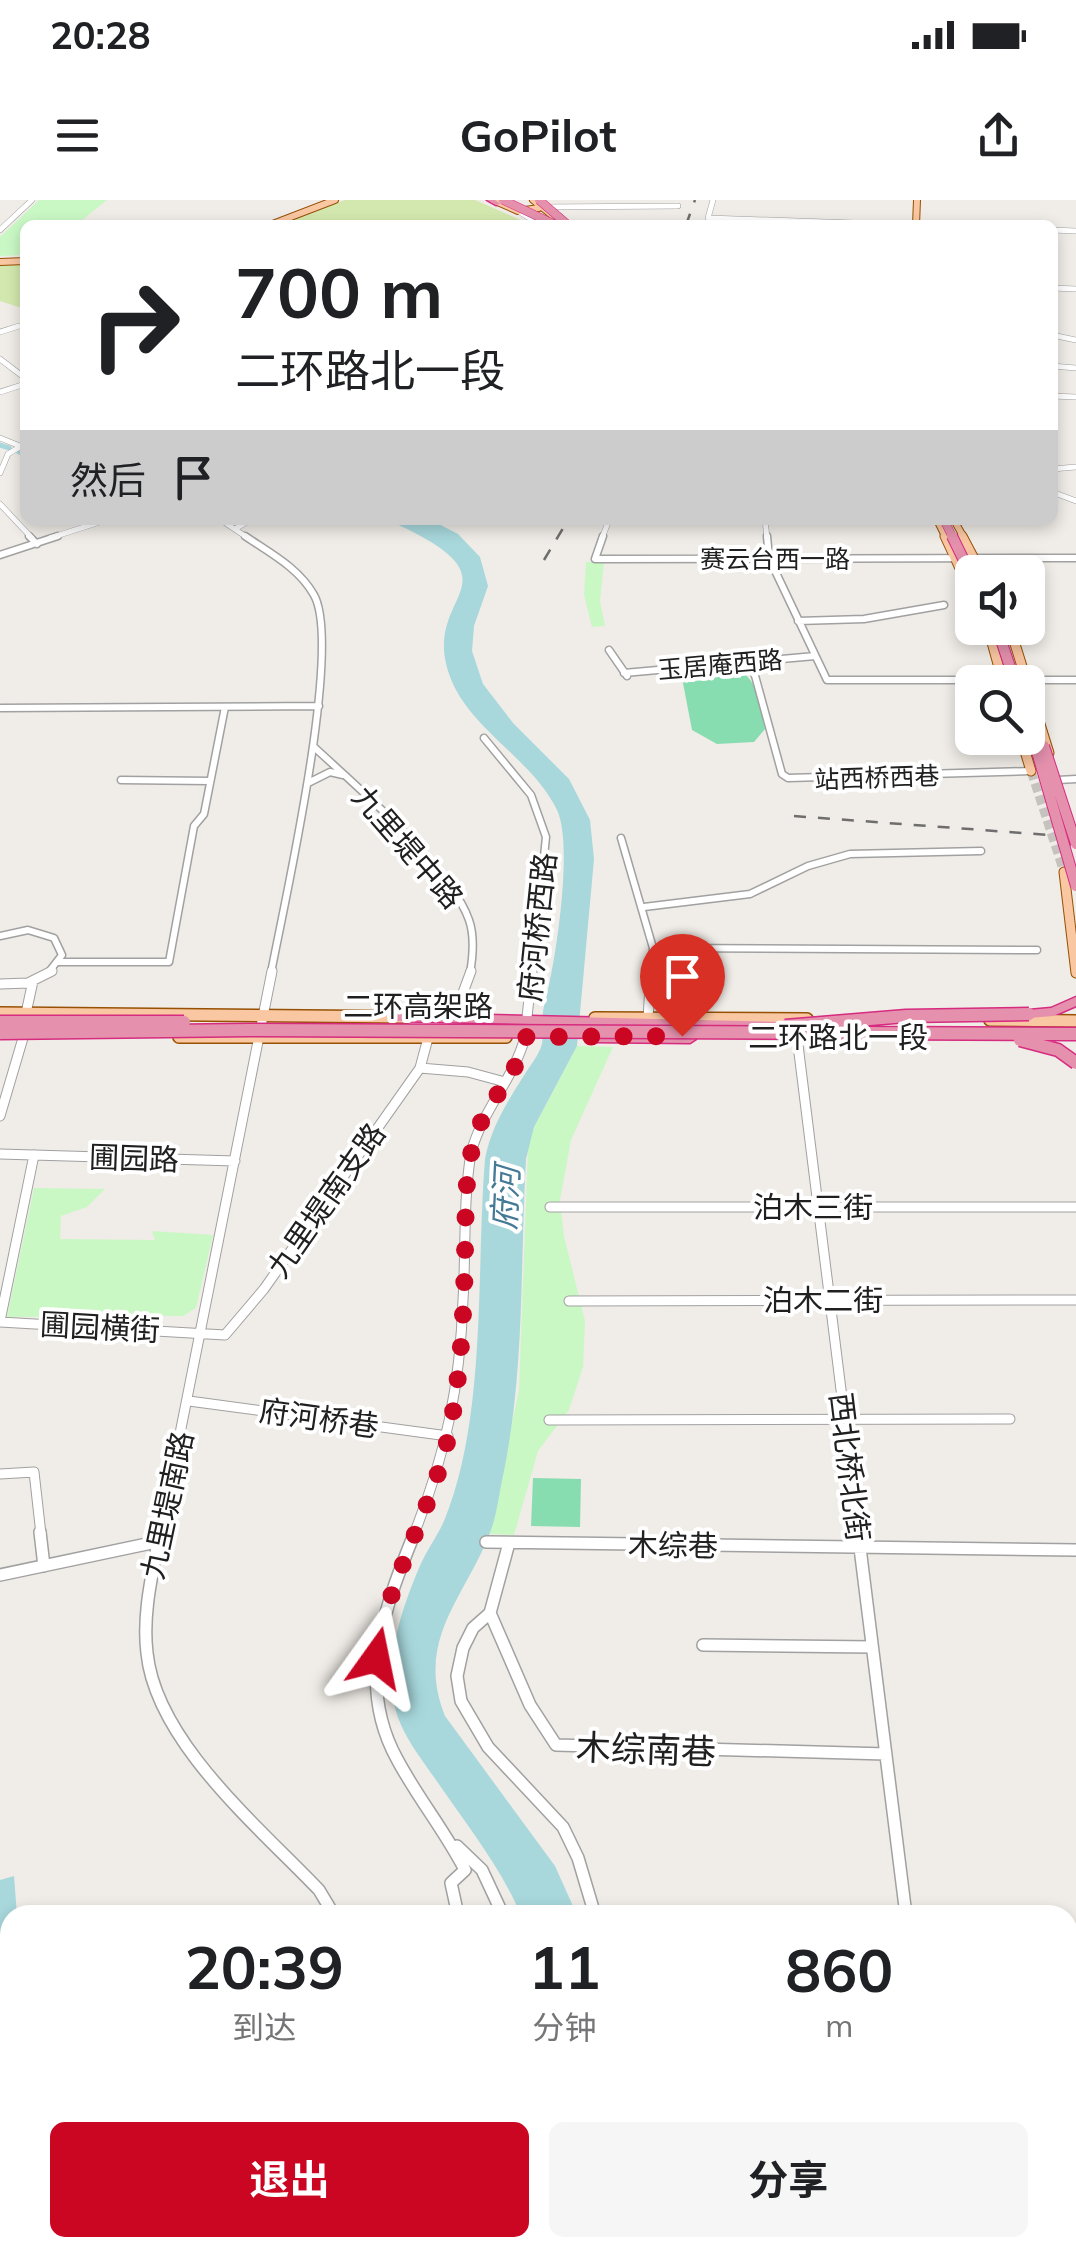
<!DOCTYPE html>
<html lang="zh">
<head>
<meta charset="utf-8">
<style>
  :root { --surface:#fff; --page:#f6f6f6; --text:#202124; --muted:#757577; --accent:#ca0623 }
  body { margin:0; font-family:Mulish,"Noto Sans SC",sans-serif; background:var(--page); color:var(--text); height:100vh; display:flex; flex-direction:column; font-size:38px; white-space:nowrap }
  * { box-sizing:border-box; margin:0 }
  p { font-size:32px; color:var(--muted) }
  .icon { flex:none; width:55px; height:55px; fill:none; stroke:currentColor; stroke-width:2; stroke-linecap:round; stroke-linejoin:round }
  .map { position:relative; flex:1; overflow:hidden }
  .panel { position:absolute; left:0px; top:1705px; width:1078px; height:352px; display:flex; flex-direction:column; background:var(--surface); border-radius:30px 30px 0 0; box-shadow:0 5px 15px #0003 }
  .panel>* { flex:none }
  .top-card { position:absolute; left:20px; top:20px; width:1038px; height:305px; border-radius:15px; box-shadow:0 5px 15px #0003; background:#fff; color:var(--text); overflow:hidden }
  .controls { position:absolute; left:955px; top:355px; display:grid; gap:20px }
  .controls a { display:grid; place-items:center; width:90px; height:90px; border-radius:15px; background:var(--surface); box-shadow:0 5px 15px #0003; font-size:50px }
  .pin { position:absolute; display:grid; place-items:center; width:85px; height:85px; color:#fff; margin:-102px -42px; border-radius:50% 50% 50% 0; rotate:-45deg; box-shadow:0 0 10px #0007 }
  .pin .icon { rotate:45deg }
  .me { position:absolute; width:110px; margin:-55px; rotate:12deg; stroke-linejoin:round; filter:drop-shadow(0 0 8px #0008) }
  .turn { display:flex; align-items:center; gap:35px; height:210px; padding:0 50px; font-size:45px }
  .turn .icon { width:130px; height:130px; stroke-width:2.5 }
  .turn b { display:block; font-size:70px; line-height:85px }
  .then { display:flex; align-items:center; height:95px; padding:0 50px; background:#0003; gap:20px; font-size:38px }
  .eta { display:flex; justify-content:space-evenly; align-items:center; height:170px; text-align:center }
  .eta b { font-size:60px; font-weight:700; line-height:70px }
  .cta { display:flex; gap:20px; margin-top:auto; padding:20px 50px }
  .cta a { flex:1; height:115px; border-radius:15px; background:var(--accent); color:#fff; font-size:40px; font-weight:700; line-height:115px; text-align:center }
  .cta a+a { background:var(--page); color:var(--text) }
  .status { display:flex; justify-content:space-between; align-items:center; height:70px; padding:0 50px; background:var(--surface); direction:ltr }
  .status svg { height:28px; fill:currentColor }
  header { display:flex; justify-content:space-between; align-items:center; height:130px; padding:0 50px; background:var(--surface); font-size:45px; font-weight:700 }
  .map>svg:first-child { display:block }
  .grass { fill:#d3e8ae }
  .park { fill:#c9f8c5 }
  .pitch { fill:#87ddaf }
  .water { fill:#a8d8dc }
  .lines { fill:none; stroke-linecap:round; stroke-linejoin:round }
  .canal { stroke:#a8d8dc; stroke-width:5 }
  .major-tunnel { stroke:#c6c3bf; stroke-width:9; stroke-dasharray:9 4; stroke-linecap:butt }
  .minor-far3-casing { stroke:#a1a1a1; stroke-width:6 }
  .minor-far2-casing { stroke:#a1a1a1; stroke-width:9 }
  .minor-far1-casing { stroke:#a1a1a1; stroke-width:11 }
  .minor-casing { stroke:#a1a1a1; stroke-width:14 }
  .major-far3-casing { stroke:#975104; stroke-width:8 }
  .major-far2-casing { stroke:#975104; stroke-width:11 }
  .major-far1-casing { stroke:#975104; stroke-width:14 }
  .major-casing { stroke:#975104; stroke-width:18 }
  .highway-casing { stroke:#d62b7f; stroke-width:3 }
  .minor-far3 { stroke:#fff; stroke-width:5 }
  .minor-far2 { stroke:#fff; stroke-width:6 }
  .minor-far1 { stroke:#fff; stroke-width:9 }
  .minor { stroke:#fff; stroke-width:11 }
  .major-far3 { stroke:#f9c7a2; stroke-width:6 }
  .major-far2 { stroke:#f9c7a2; stroke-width:9 }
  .major-far1 { stroke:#f9c7a2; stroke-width:11 }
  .major { stroke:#f9c7a2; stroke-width:15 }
  .highway { fill:#e591ad; fill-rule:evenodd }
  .rail { stroke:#6e6e6e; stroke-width:2.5; stroke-dasharray:12 12; stroke-linecap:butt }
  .highway-bridge-far2-casing { stroke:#d62b7f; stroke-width:9; stroke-linecap:butt }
  .highway-bridge-far1-casing { stroke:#d62b7f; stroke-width:12; stroke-linecap:butt }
  .highway-bridge-casing { stroke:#d62b7f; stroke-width:15; stroke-linecap:butt }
  .highway-bridge-far2 { stroke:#e591ad; stroke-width:8 }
  .highway-bridge-far1 { stroke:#e591ad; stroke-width:10 }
  .highway-bridge { stroke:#e591ad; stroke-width:12 }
  .route { stroke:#ca0623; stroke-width:18; stroke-dasharray:0 32.4 }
  .labels { text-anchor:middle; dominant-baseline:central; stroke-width:8; stroke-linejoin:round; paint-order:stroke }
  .far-street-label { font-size:25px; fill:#202020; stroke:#fff }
  .street-label { font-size:30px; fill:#202020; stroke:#fff }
  .water-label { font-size:32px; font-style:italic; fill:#457a96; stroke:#fff }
  .near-street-label { font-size:35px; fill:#202020; stroke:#fff }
</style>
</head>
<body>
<div class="status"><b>20:28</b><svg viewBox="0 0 49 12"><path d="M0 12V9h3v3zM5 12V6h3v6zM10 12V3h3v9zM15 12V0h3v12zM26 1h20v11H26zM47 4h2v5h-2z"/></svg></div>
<header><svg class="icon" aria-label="menu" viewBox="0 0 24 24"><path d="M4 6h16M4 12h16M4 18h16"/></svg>GoPilot<svg class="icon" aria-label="share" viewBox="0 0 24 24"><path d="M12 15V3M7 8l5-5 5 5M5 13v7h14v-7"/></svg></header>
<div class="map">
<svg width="1076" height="2057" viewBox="0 0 1076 2057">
  <rect width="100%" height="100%" fill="#f0ece7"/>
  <path class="grass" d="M 345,0 L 475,0 L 532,25 L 280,25 Z
    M 25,62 L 25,109 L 0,101 L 0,64 Z"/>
  <path class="park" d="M 39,0 L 107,0 L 76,25 L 25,25 L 25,55 L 0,56 L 0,37 Z
    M 586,362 L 604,362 L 600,401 L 605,426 L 592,427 L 584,395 Z
    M 577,846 L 613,847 L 571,940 L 560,1000 L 564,1036 L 585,1121 L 583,1167 L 569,1210 L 538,1251 L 514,1335 L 488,1334 L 519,1190 L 528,949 L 534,927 Z
    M 34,988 L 105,989 L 87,1007 L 61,1016 L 60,1039 L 155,1040 L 152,1031 L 213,1035 L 196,1108 L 183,1116 L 7,1117 Z"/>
  <path class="pitch" d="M 732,466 C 759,477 759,503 765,529 L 754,542 L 717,544 L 692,530 L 683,483 L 699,468 Z
    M 533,1278 L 581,1279 L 580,1327 L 531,1326 Z"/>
  <path class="water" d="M 388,320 L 431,320 L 458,334 L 480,357 L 488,386 L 474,426 L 472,451 L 483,484 L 513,523 L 569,579 L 590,620 L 594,659 L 577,846 L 534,927 L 526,959 C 520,1065 525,1166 504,1271 C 500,1288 498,1307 493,1324 C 470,1394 413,1436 445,1516 L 555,1666 L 577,1715 L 521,1715 C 500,1666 466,1624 436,1580 C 420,1557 402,1535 395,1508 C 383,1464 402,1408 419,1368 C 426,1351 437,1337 444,1321 C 487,1218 476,1070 485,959 C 491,928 506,904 523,877 C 529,867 539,855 542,844 C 544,832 541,818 544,806 C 555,767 574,646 557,610 C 532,558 468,529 449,474 C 420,391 530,384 388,320 Z
    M 14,1676 L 17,1715 L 10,1715 L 10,1747 L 0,1750 L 0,1680 Z"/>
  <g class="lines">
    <path class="canal" d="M 0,245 L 9,248
      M 19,252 L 25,254"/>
    <path class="major-tunnel" d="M 1031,571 L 1064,672"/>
    <g class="minor-far3-casing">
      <path id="minor-far3" d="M 713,0 L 708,18 L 910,25
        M 542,7 L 678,6
        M 518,11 L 541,25
        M 0,30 L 32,0
        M 1052,30 L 1076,31
        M 1052,88 L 1076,89
        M 0,132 L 19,126
        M 1052,135 L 1076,140
        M 0,159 L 25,178
        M 1052,166 L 1076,168
        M 0,192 L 25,184
        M 1052,196 L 1076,197
        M 0,238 L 20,246
        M 1052,269 L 1076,267
        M 0,273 L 8,254 L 25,244
        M 1052,292 L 1076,301
        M 0,304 L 32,338
        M 221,320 L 248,338
        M 765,320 L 767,338
        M 235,329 L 250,320
        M 50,338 L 106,320
        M 602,338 L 609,320"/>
    </g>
    <g class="minor-far2-casing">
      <path id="minor-far2" d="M 29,336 L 37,344
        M 245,336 C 270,353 299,368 314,395 C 343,447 284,704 271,773
        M 603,336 L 595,359 L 1076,358
        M 767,336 L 769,358 L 827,480 L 1076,480
        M 0,355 L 58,336
        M 798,421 L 864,419 L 944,405
        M 609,450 L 627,476
        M 751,461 L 782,574 L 788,578 L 1031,571
        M 624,473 L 815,456
        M 0,508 L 319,506
        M 484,538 L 531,595 L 546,637 L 532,773
        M 314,547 C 357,587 450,666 469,720 C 475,737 473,756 470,773
        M 121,580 L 210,581
        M 1058,580 L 1076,579
        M 308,583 L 330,572 L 343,575
        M 621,638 L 653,748 L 651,773
        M 644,707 L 750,694 L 808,666 L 850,654 L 981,651
        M 0,736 L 28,730 L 54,738 L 62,755 L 48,773
        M 653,748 L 1037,750
        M 59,762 L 169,762 L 194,626 L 204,614 L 225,507"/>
    </g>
    <g class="minor-far1-casing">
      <path id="minor-far1" d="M 0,784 L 28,783 L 52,771
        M 26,813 L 33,781
        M 454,817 L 471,771
        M 527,817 L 532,771
        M 648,818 L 651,771
        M 796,829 L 859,1334
        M 420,868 L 468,872 L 505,882
        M 0,916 L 23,838
        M 0,954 L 235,961
        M 550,1007 L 1076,1007
        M 569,1101 L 1076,1100
        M 0,1121 L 34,955
        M 0,1122 L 225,1135 L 264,1089 L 420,868 L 428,838
        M 189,1201 L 448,1236
        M 549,1220 L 1010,1219
        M 0,1274 L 34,1272 L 41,1334
        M 160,1334 L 272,771
        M 414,1334 C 446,1254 460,1186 463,1100 C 466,1051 463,1001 471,953 C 482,910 514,879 525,837"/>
    </g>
    <g class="minor-casing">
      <path id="minor" d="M 40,1332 L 44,1366
        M 160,1332 C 153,1371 142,1413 147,1453 C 156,1542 260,1628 319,1690 L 334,1715
        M 415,1332 C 385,1406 355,1483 397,1559 C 417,1597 445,1631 465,1670 L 451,1683 L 458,1715
        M 858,1332 L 906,1715
        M 486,1342 L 1076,1350
        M 509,1343 L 490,1413 L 473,1428 L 463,1448 L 457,1476 L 461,1501 L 488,1547 L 563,1627 L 578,1658 L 595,1715
        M 0,1375 L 161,1341
        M 490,1413 L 530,1505 L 556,1545 L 886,1554
        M 703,1445 L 872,1447
        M 457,1646 L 482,1670 L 503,1715
        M 1068,1970 L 1076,1978
        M 93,2048 L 93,2057
        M 440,2048 L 443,2057
        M 504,2048 L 505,2057
        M 651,2048 L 652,2057"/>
    </g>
    <g class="major-far3-casing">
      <path id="major-far3" d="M 493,0 L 518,11 L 539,8
        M 533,0 L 564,25
        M 270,25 L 335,0
        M 916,25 L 917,0
        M 0,62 L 25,61
        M 937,320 L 946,338
        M 954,320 L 964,338"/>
    </g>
    <g class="major-far2-casing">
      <path id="major-far2" d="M 945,336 L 972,394
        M 962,336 L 981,372
        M 988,428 L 1003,482
        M 1010,428 L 1049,553
        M 1021,538 L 1031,571
        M 1064,672 L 1076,773"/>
    </g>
    <g class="major-far1-casing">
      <path id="major-far1" d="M 0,813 L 407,817
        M 595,818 L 807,819
        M 990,820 L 1076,821
        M 179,837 L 506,837"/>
    </g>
    <g class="major-casing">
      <path id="major" d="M 1068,1817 L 1076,1817
        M 1068,1842 L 1076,1842
        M 0,1913 L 10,1910
        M 0,1931 L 10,1929"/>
    </g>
    <g class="highway-casing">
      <path id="highway" d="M 487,0 L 495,0 L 501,4 L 496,5 Z
        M 970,358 L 973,359 L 980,372 L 972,373 L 966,361 Z
        M 1076,797 L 1076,806 L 1053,816 L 1029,818 L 1023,814 L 1029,810 L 1051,808 Z
        M 397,813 L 785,822 L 791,826 L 785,830 L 397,821 L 391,817 Z
        M 592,834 L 690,835 L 696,839 L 690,843 L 592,842 L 586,838 Z"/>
    </g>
    <use href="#minor-far3" class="minor-far3"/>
    <use href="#minor-far2" class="minor-far2"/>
    <use href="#minor-far1" class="minor-far1"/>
    <use href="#minor" class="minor"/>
    <use href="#major-far3" class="major-far3"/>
    <use href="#major-far2" class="major-far2"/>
    <use href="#major-far1" class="major-far1"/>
    <use href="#major" class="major"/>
    <use href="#highway" class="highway"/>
    <path class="rail" d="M 686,25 L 695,0
      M 544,360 L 568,320
      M 794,616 L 1076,637"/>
    <g class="highway-bridge-far2-casing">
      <path id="highway-bridge-far2" d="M 503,0 L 556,25
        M 539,0 L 568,25
        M 944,320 L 953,338"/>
    </g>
    <g class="highway-bridge-far1-casing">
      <path id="highway-bridge-far1" d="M 952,336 L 972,377
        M 997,428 L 1015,482
        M 1030,506 L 1038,527
        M 1028,521 L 1076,686
        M 1044,546 L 1076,644"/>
    </g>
    <g class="highway-bridge-casing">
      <path id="highway-bridge" d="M 0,822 L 184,822
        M 785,826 L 906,816 L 1029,814
        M 0,833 L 250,830 L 1076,834
        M 1020,840 L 1058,850 L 1076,863"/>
    </g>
    <use href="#highway-bridge-far2" class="highway-bridge-far2"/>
    <use href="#highway-bridge-far1" class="highway-bridge-far1"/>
    <use href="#highway-bridge" class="highway-bridge"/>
  </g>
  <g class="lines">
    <path class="route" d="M 376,1458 C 387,1380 432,1311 449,1234 C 461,1175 464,1112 465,1052 C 466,1014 464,975 475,938 C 485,902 519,875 526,837 L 682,836"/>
  </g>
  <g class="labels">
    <g class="far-street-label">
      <text x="775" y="358">赛云台西一路</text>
      <text transform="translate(720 464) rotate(-5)">玉居庵西路</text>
      <text transform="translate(877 577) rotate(-2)">站西桥西巷</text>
    </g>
    <g class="street-label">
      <text transform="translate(408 647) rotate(49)">九里堤中路</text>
      <text transform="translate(537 727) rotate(-84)">府河桥西路</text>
      <text x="418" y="806">二环高架路</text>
      <text x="838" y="837">二环路北一段</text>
      <text transform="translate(134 958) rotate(2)">圃园路</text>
      <text transform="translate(326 1000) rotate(-55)">九里堤南支路</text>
      <text x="813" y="1007">泊木三街</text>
      <text x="823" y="1100">泊木二街</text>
      <text transform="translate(100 1127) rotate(3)">圃园横街</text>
      <text transform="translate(319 1218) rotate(8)">府河桥巷</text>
      <text transform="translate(850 1267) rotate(83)">西北桥北街</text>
      <text transform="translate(167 1305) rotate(-78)">九里堤南路</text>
      <text transform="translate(673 1345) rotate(1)">木综巷</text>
    </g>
    <g class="water-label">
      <text transform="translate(505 998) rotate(-87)">府河</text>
    </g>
    <g class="near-street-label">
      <text transform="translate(646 1549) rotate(2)">木综南巷</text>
    </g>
  </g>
</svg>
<div class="controls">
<a><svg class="icon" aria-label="sound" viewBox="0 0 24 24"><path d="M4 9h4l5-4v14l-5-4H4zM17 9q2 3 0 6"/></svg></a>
<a><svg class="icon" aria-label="search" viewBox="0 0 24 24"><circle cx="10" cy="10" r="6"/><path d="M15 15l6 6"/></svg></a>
</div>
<div class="pin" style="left:682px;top:836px;background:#d93025"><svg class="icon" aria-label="arrive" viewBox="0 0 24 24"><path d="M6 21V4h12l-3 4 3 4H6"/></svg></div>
<svg class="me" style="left:376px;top:1458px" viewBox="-20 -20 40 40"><path d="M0-17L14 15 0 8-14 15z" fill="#ca0623" stroke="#fff" stroke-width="4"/></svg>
<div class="top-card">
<div class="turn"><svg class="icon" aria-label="right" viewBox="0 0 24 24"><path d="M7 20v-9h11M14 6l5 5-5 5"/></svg><div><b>700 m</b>二环路北一段</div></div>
<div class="then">然后<svg class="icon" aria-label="arrive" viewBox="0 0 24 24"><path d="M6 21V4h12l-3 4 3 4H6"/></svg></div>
</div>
<section class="panel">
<div class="eta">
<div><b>20:39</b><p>到达</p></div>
<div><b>11</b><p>分钟</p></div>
<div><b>860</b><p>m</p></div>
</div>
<div class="cta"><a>退出</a><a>分享</a></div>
</section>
</div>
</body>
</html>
